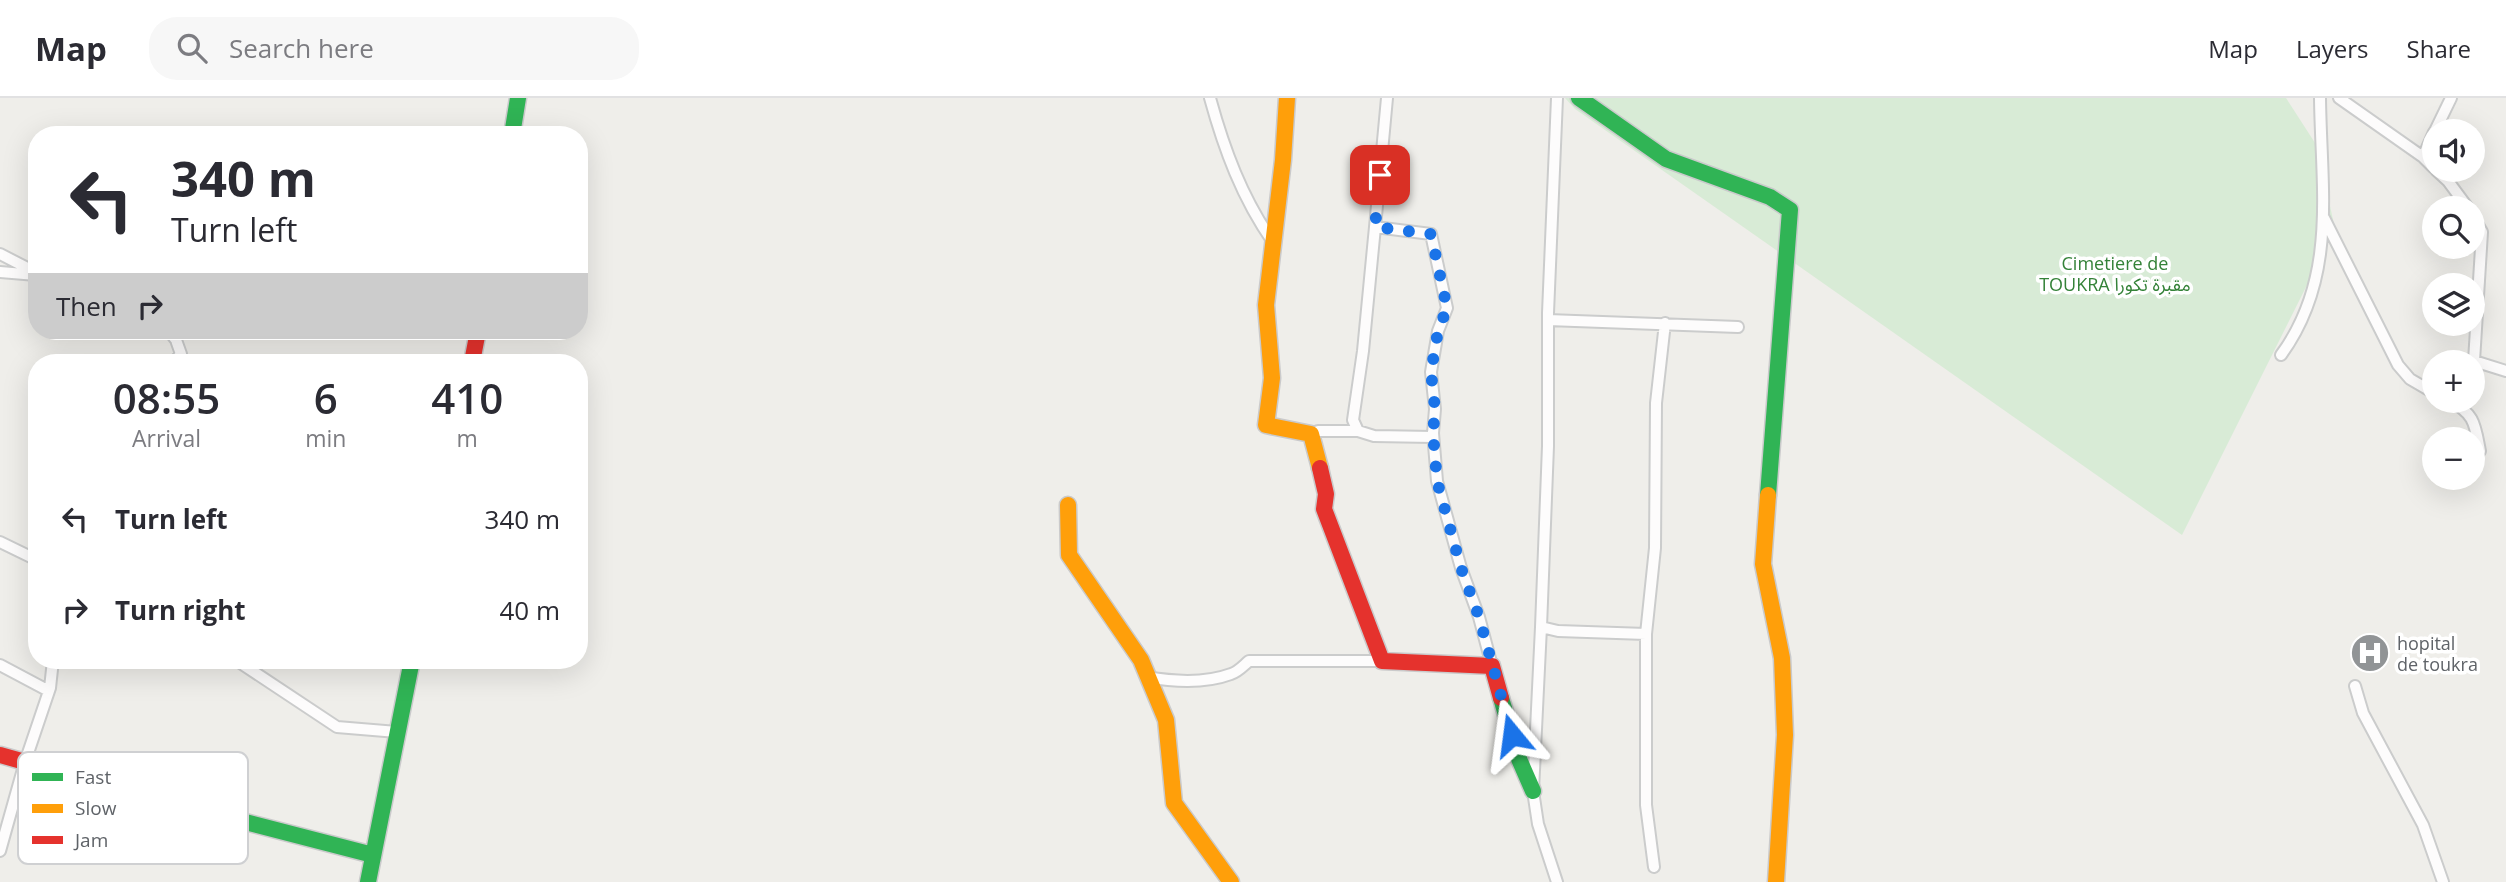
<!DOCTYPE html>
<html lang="en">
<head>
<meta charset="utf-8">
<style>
  :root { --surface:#fff; --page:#f7f7f7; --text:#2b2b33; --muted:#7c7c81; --line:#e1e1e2 }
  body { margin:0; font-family:"Open Sans","Noto Sans Arabic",sans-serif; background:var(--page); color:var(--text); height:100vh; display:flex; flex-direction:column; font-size:26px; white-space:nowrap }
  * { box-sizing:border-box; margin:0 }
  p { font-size:23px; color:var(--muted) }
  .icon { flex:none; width:38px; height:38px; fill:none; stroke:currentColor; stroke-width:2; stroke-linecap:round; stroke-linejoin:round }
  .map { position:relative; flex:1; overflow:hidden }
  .side { position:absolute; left:28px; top:256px; width:560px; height:315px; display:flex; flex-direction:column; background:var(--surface); border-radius:28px; box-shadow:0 7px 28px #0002 }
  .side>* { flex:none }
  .guide { position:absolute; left:28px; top:28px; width:560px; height:214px; border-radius:28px; box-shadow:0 7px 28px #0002; background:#fff; color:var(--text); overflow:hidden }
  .tools { position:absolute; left:2422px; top:21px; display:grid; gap:14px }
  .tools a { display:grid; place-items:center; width:63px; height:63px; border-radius:50%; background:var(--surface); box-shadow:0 7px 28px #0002; font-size:35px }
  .pin { position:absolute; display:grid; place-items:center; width:60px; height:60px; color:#fff; margin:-30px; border-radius:14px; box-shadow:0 4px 10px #0006 }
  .me { position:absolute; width:77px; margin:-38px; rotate:344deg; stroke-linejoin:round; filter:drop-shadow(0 0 5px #0008) }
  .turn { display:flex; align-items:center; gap:24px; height:147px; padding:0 28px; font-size:32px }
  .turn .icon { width:91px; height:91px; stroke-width:2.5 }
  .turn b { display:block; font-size:49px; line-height:60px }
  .then { display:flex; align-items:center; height:66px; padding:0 28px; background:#0003; gap:14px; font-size:26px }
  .eta { display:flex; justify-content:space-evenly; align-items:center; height:119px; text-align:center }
  .eta b { font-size:42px; font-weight:600; line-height:49px }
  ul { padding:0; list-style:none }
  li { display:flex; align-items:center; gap:21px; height:91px; padding:0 28px }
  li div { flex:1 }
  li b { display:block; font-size:26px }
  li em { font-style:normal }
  header { display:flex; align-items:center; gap:42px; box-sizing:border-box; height:98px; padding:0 35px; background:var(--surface); border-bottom:2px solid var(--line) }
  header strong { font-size:33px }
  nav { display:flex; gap:38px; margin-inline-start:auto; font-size:24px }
  .search { width:490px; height:63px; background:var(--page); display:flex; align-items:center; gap:18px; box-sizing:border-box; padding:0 24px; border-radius:28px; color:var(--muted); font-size:26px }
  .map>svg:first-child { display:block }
  .green { fill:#d8ebd6 }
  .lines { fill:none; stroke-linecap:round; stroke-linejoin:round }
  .street-casing { stroke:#cbcccc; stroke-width:14 }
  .fast-casing { stroke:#cacacb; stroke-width:19 }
  .slow-casing { stroke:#cacacb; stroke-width:19 }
  .jam-casing { stroke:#cacacb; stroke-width:19 }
  .street { stroke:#fdfcfc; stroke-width:10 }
  .fast { stroke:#30b455; stroke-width:16 }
  .slow { stroke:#ff9f0a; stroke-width:16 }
  .jam { stroke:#e5322d; stroke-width:16 }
  .route { stroke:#1a73e8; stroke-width:12; stroke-dasharray:0 21.6 }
  .labels { text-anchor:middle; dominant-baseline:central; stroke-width:7; stroke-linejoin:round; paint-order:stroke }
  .park-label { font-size:18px; fill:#348238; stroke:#fff }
  .poi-label { font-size:18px; fill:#5f6368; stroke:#fff; text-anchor:start }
  .key { fill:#fff; stroke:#cfd0d2; stroke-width:2 }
  .key-label { font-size:19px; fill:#5f6368 }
</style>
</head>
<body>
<header>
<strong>Map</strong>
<div class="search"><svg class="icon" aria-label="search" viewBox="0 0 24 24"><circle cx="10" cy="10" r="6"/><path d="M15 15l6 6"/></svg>Search here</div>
<nav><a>Map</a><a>Layers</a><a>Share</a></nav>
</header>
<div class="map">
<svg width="2506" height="784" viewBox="0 0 2506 784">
  <rect width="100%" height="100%" fill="#efeeea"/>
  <path class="green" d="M 1565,0 L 2286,0 L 2317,48 L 2335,131 L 2182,437 L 1575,11 Z"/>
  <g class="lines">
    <g class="street-casing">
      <path id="street" d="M 1210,0 C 1224,51 1242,100 1273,144
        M 1387,0 L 1375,129 L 1431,136 L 1447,210 L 1438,233 L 1431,274 L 1435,311 L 1433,335 L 1437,383 L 1461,470 L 1479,519 L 1492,568
        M 1557,0 L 1548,215 L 1548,348 L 1541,529 L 1558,533 L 1646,536
        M 2339,0 L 2423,59 L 2434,70
        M 2435,33 L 2451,0
        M 2423,59 L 2434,34
        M 2436,72 L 2448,83 L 2468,110
        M 2473,118 L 2482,134 L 2474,263 L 2506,273
        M 2324,120 L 2398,267 L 2410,281 L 2434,295
        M 1375,129 L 1363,253 L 1353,322 L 1358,333 L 1374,338 L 1433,339
        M 0,156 L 37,175
        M 0,174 L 36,177
        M 1548,222 L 1738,229
        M 169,233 L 176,242 L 181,256 L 174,264
        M 2281,257 C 2338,179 2321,90 2320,0
        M 2449,303 C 2475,315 2475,327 2480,353
        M 1311,336 L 1318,333 L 1358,333
        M 0,444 L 37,462
        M 1541,529 L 1533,693 L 1538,726 L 1557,784
        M 236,562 L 337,629 L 397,634
        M 0,567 L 49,593
        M 1147,579 C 1175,584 1204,586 1231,576 C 1238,574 1244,567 1249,563 L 1382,563
        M 2355,588 L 2363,615 L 2423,727 L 2443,784
        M 0,753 L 25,664 L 50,590 L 53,562
        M 1654,769 L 1646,707 L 1646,536 L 1655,450 L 1656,305 L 1665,225"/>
    </g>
    <g class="fast-casing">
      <path id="fast" d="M 1579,0 L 1666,61 L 1770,99 L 1790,112 L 1768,397
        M 512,37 L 518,0
        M 1501,600 L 1519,661 L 1533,693
        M 196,715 L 226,719 L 373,757
        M 368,784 L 412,562"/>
    </g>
    <g class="slow-casing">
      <path id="slow" d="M 1287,0 L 1283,62 L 1266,207 L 1272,280 L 1266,327 L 1311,336 L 1320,370
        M 1768,397 L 1763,466 L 1782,560 L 1785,637 L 1776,784
        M 1068,407 L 1069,457 L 1141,562 L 1166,622 L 1174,705 L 1231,784"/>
    </g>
    <g class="jam-casing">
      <path id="jam" d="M 472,264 L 478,233
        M 1320,370 L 1326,396 L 1324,411 L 1382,563 L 1492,568 L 1501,600
        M 0,657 L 25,664 L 78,694 L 125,705 L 196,715"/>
    </g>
    <use href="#street" class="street"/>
    <use href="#fast" class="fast"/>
    <use href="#slow" class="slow"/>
    <use href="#jam" class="jam"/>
  </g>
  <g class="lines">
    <path class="route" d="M 1380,77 L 1375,129 L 1431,136 L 1447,210 L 1438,233 L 1431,274 L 1435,311 L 1433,335 L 1437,383 L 1461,470 L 1479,519 L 1512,637"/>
  </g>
  <defs>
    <g id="hospital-disc" transform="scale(2.0125)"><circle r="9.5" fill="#919496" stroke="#fff"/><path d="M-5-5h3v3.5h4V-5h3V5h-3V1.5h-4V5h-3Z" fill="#fff"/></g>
  </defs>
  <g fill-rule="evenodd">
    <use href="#hospital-disc" x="2370" y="555"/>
  </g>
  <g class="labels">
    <g class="park-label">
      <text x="2115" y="165">Cimetiere de<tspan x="2115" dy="21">TOUKRA مقبرة تكورا</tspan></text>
    </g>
    <g class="poi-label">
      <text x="2397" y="545">hopital<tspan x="2397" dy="21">de toukra</tspan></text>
    </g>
  </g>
  <rect x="18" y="654" width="230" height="112" rx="10" class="key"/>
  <rect x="32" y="675" width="31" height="8" fill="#30b455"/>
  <rect x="32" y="706" width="31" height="9" fill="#ff9f0a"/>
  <rect x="32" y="738" width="31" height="8" fill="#e5322d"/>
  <g class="key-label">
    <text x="75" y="686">Fast</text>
    <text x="75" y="717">Slow</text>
    <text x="75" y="749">Jam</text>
  </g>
</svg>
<div class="tools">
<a><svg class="icon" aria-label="sound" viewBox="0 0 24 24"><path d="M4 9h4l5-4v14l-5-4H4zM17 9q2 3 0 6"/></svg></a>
<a><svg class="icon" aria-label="search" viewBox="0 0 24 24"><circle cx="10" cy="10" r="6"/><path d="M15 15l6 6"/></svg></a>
<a><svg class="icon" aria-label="layers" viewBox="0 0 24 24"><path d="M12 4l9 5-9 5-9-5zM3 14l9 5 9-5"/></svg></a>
<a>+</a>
<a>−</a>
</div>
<div class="pin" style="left:1380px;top:77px;background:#d93025"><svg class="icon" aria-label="arrive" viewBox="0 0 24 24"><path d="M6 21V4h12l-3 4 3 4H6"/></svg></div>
<svg class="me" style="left:1512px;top:637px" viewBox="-20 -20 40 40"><path d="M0-17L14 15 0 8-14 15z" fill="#1a73e8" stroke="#fff" stroke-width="4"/></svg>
<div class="guide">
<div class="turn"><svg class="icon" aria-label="left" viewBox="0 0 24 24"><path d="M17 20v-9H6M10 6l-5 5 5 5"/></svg><div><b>340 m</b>Turn left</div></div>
<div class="then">Then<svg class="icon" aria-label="right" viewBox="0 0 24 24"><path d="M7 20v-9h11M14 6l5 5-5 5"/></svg></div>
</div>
<section class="side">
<div class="eta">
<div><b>08:55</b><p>Arrival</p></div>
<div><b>6</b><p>min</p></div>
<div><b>410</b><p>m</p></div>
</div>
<ul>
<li><svg class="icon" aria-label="left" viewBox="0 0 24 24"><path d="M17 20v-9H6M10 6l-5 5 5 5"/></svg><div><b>Turn left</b></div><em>340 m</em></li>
<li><svg class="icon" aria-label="right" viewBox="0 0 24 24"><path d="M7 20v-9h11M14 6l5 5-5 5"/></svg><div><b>Turn right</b></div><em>40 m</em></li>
</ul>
</section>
</div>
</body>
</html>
